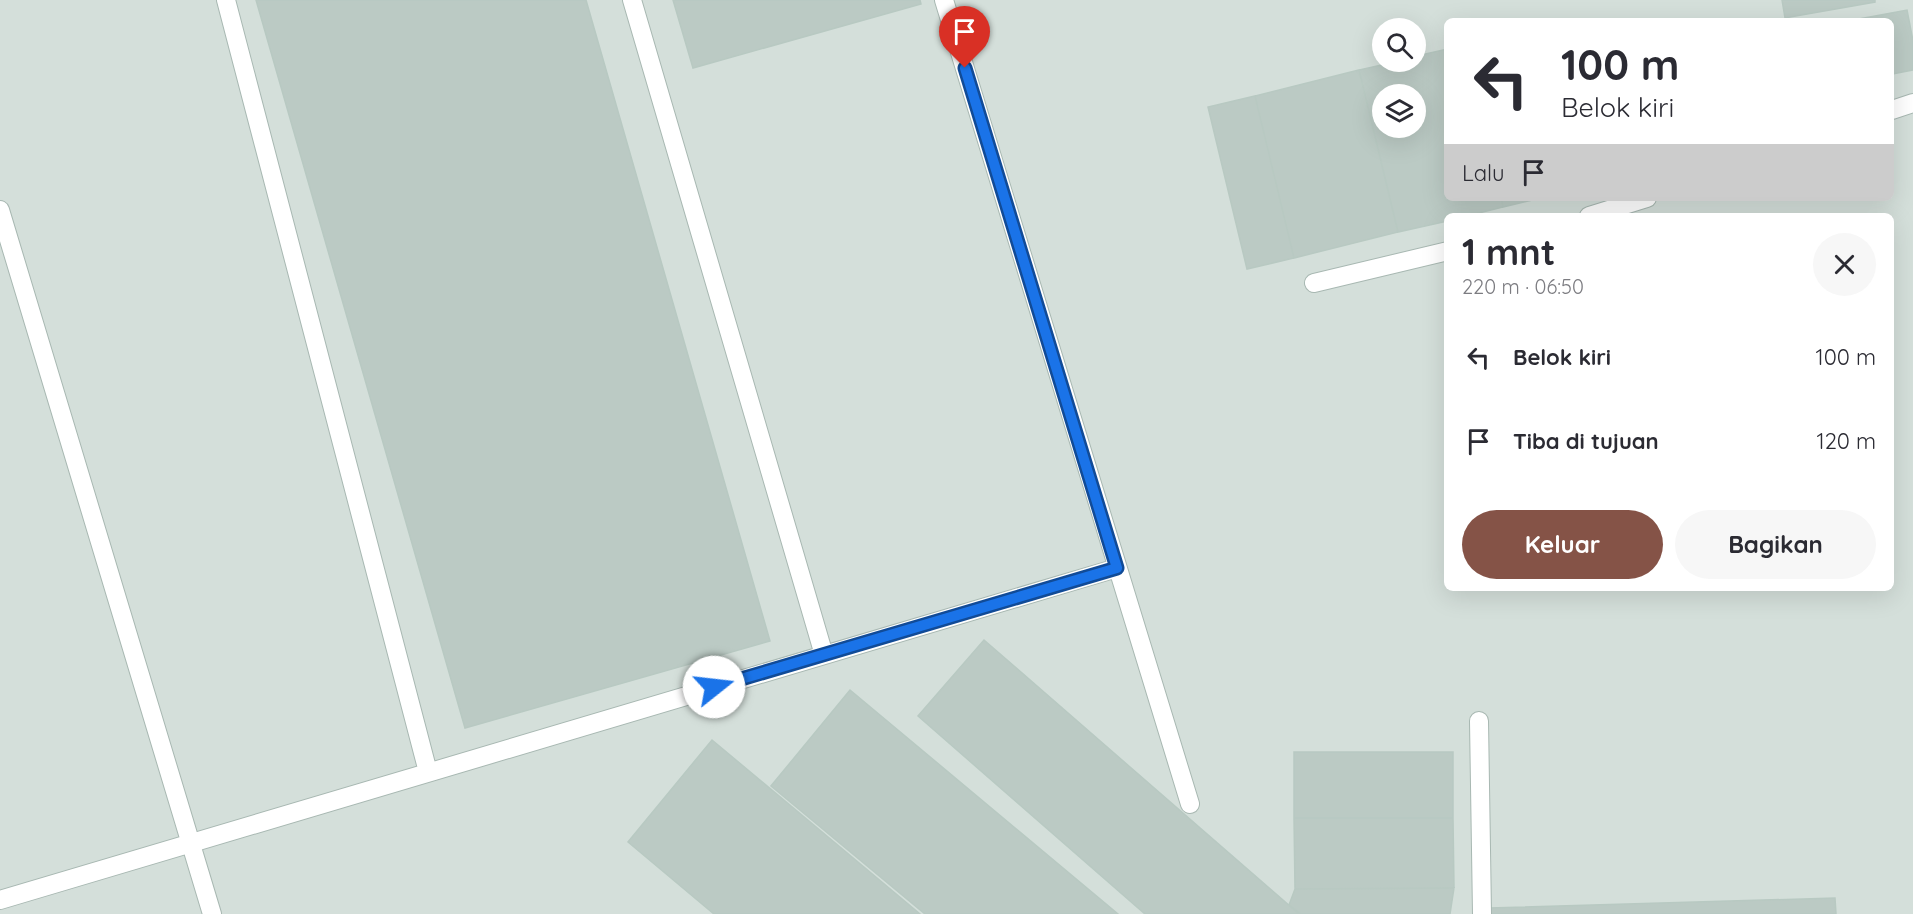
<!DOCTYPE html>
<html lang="id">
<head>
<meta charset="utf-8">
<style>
  :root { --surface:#fff; --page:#f7f7f7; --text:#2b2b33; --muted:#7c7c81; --accent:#855347 }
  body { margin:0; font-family:Quicksand,sans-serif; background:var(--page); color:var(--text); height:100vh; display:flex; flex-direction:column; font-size:22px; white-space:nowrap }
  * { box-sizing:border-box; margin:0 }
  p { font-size:20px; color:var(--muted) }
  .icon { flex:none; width:33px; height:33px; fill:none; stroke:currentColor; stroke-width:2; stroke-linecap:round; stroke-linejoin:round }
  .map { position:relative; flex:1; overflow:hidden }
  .panel { position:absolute; left:1444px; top:213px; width:450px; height:378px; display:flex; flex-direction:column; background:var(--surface); border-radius:9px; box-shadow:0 6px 24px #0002 }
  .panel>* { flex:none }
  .banner { position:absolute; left:1444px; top:18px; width:450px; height:183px; border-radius:9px; box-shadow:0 6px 24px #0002; background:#fff; color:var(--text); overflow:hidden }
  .buttons { position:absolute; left:1372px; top:18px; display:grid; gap:12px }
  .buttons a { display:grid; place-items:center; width:54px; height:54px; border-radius:50%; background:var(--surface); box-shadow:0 6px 24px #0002; font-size:30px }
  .pin { position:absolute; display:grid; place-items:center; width:51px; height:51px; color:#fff; margin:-62px -26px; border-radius:50% 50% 50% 0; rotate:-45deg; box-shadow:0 0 6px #0007 }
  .pin .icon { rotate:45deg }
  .me { position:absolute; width:66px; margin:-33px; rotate:74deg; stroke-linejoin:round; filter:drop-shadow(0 0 4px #0008) }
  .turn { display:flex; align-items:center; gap:21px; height:126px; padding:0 18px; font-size:27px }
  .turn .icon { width:78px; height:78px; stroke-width:2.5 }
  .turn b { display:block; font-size:42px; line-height:51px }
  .then { display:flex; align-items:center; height:57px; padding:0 18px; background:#0003; gap:12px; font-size:22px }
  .round { display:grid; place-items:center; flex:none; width:63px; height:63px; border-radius:32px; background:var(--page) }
  .headline { display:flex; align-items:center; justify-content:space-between; height:102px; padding:0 18px }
  h1 { font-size:36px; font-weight:800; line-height:45px }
  .primary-button { display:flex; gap:12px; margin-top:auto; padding:12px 18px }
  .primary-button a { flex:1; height:69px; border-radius:36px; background:var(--accent); color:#fff; font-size:24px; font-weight:800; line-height:69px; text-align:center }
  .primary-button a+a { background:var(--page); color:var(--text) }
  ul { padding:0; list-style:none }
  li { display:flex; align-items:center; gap:18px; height:84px; padding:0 18px }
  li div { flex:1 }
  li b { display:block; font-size:22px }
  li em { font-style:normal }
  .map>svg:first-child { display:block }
  .built { fill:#d4dfda; fill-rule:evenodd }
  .building { fill:#bbcac4; stroke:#b8c9c2; stroke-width:1.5; fill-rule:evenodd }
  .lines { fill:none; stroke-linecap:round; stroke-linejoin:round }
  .minor-casing { stroke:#a8b8b2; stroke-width:20 }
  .minor { stroke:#fff; stroke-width:18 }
  .route-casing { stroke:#114b97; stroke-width:15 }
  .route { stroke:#1a73e8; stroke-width:10 }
</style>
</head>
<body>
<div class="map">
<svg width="1913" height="914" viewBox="0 0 1913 914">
  <rect width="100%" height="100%" fill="#e6efeb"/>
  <path class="built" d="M 0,0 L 1913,0 L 1913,914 L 0,914 ZM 1448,21 L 1892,21 L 1892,198 L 1448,198 ZM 1383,28 L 1416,28 L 1416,62 L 1383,62 ZM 1383,94 L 1416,94 L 1416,128 L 1383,128 ZM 1448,216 L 1892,216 L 1892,588 L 1448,588 Z"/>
  <path class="building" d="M 256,0 L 586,0 L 770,641 L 465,728 Z
    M 673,0 L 920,0 L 921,4 L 693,68 Z
    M 1782,0 L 1875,0 L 1875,2 L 1785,18 Z
    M 1907,10 L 1913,41 L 1913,70 L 1892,74 L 1892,21 L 1848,21 Z
    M 1448,49 L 1448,198 L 1501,198 L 1503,207 L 1467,216 L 1448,216 L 1448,221 L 1398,232 L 1359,70 L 1395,62 L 1416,62 L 1416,56 ZM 1383,94 L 1416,94 L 1416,128 L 1383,128 Z
    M 1359,70 L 1398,232 L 1294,258 L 1255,96 Z
    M 1255,96 L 1294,258 L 1247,269 L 1208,107 Z
    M 1501,198 L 1541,198 L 1503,207 Z
    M 984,640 L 1299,914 L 1145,914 L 918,716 Z
    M 850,690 L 1118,914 L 925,914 L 771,786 Z
    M 712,740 L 920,914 L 714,914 L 628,842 Z
    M 1294,752 L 1453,752 L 1453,818 L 1294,818 Z
    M 1294,818 L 1453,818 L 1454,888 L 1295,889 Z
    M 1454,888 L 1450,914 L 1301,914 L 1289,905 L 1295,889 Z
    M 1835,898 L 1836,914 L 1489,914 L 1489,908 Z"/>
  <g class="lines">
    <g class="minor-casing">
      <path id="minor" d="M 226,0 L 428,772
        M 632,0 L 824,655
        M 944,0 L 1190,804
        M 1892,110 L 1913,103
        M 0,210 L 212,914
        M 1589,216 L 1647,198
        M 1314,283 L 1448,251
        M 1479,721 L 1482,914
        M 0,900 L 1117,568"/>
    </g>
    <use href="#minor" class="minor"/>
  </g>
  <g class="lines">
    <g class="route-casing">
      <path id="route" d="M 714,687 L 1117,568 L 965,68"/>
    </g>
    <use href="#route" class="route"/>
  </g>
</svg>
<div class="buttons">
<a><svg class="icon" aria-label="search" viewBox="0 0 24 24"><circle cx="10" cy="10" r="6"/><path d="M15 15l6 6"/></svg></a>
<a><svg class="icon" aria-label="layers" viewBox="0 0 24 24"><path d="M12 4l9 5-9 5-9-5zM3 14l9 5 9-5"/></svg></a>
</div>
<div class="pin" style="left:965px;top:68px;background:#d93025"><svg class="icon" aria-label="arrive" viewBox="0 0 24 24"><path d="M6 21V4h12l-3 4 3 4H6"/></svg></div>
<svg class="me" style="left:714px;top:687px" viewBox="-20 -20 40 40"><circle r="19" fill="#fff"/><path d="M0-13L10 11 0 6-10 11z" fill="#1a73e8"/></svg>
<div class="banner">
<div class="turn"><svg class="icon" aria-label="left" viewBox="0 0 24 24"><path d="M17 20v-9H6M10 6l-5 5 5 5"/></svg><div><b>100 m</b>Belok kiri</div></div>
<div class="then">Lalu<svg class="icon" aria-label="arrive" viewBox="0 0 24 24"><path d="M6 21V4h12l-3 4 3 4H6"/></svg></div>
</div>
<section class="panel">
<div class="headline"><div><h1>1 mnt</h1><p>220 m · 06:50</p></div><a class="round"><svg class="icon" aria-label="close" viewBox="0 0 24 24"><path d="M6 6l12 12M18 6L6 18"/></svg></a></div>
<ul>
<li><svg class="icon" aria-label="left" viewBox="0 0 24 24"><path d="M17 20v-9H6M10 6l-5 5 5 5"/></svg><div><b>Belok kiri</b></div><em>100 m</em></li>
<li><svg class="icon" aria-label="arrive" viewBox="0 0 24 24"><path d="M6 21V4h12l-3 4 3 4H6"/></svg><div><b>Tiba di tujuan</b></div><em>120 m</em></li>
</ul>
<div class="primary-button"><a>Keluar</a><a>Bagikan</a></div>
</section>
</div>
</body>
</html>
